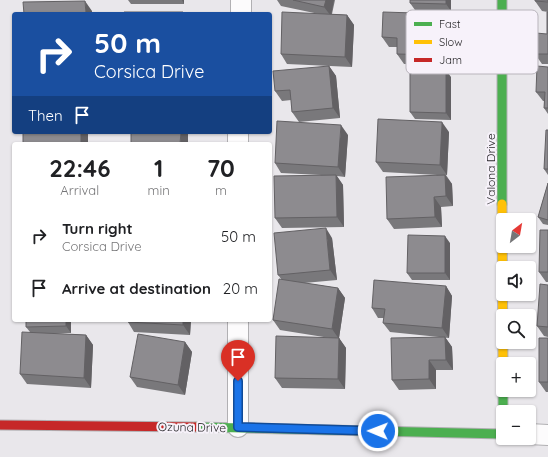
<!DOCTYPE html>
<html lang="en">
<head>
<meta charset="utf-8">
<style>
  :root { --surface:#fff; --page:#f2f2f2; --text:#202124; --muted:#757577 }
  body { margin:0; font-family:Quicksand,sans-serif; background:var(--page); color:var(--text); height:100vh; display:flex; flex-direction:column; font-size:15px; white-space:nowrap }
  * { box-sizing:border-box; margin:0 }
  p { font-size:13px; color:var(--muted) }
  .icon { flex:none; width:22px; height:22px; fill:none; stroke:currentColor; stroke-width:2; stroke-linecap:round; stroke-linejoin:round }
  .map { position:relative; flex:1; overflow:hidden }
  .sheet { position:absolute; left:12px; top:142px; width:260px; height:180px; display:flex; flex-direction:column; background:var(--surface); border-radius:4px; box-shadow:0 1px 3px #0004 }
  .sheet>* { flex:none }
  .top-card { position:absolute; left:12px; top:12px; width:260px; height:122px; border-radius:4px; box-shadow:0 1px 3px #0004; background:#1a4fa0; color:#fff; overflow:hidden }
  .needle { width:26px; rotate:31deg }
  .fabs { position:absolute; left:496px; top:213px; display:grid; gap:8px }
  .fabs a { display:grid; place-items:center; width:40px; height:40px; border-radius:4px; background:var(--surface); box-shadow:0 1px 3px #0004; font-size:20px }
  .pin { position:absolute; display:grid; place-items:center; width:34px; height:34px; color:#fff; margin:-41px -17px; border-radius:50% 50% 50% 0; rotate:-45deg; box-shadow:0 0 4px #0007 }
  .pin .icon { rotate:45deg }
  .me { position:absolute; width:44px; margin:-22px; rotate:271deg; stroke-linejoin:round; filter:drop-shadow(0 0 3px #0008) }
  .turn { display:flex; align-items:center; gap:14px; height:84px; padding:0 16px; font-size:18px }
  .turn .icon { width:52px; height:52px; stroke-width:2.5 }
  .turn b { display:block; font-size:28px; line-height:34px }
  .then { display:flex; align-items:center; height:38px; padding:0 16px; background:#0003; gap:8px; font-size:15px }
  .eta { display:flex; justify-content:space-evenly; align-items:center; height:68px; text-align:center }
  .eta b { font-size:24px; font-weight:800; line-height:28px }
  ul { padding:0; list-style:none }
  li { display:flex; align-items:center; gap:12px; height:52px; padding:0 16px }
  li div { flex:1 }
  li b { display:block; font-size:15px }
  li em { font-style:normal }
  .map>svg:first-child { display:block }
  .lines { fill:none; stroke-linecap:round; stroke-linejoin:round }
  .street-casing { stroke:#b1b0b3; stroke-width:22 }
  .fast-casing { stroke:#b1b0b3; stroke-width:11 }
  .slow-casing { stroke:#b1b0b3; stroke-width:11 }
  .jam-casing { stroke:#b1b0b3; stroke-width:11 }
  .street { stroke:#fcfbfc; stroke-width:20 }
  .fast { stroke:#4caf50; stroke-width:9 }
  .slow { stroke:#ffc107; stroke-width:9 }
  .jam { stroke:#c62828; stroke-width:9 }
  .wall { fill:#79787b }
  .shaded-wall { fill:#636164 }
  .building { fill:#8d8b8f; stroke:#636164 }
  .route-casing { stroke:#114b97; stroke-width:10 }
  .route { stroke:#1a73e8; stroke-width:7 }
  .labels { text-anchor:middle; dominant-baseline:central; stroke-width:4; stroke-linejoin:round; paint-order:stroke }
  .street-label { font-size:12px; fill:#28272a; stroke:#f7f2fa }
  .key { fill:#f7f2fa; stroke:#b9b5bc; stroke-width:1 }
  .key-label { font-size:11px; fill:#28272a }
</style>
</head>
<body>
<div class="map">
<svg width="548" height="457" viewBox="0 0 548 457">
  <rect width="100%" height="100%" fill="#e9e7eb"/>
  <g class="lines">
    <g class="street-casing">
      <path id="street" d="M 241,0 L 241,14
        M 238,144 L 238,132
        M 238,427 L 238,320
        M 529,434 L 548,435"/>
    </g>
    <g class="fast-casing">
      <path id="fast" d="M 502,0 L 502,204
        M 503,370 L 503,434
        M 196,427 L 503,434"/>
    </g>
    <g class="slow-casing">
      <path id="slow" d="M 502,204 L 503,370"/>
    </g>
    <g class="jam-casing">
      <path id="jam" d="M 0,425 L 196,427"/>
    </g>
    <use href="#street" class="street"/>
    <use href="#fast" class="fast"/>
    <use href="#slow" class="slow"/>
    <use href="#jam" class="jam"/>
  </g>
  <path class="wall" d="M 128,0 L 184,0 L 184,4 L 131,4 Z
    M 277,0 L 335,0 L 332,14 L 347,15 L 354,25 L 352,67 L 287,64 L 281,54 L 319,14 L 281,6 Z
    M 410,0 L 451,0 L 451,11 L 415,10 L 410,3 Z
    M 548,0 L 548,12 L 542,11 L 535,1 Z
    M 548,12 L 548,64 L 542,64 L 535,54 L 547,34 Z
    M 453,24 L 452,45 L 444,44 L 444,65 L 404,64 L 397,54 L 397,47 L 389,47 L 382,37 Z
    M 329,66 L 336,76 L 340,118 L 299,122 L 292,112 L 291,100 L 282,101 L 275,91 Z
    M 548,67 L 548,114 L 544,108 L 544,101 L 543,101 L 536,92 Z
    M 451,77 L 451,120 L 415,119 L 410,112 Z
    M 548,130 L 548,175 L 544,169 Z
    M 449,132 L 447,175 L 446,175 L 452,184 L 453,206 L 441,207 L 442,227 L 394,229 L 387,219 L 437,175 L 383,172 L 376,162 Z
    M 348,135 L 345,177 L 337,176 L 343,185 L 344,227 L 282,228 L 275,218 L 321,175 L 281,173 L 275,163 Z
    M 548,183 L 548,225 L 543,224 L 538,217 Z
    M 548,230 L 548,282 L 546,282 L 539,272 Z
    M 332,238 L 337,280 L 304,283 L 338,288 L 345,298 L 339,338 L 346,348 L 345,389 L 282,388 L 275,378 L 330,338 L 280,330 L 273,320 L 282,280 L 278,275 Z
    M 450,243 L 450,280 L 412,280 L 407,273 Z
    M 548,285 L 548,337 L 544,336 L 537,326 Z
    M 446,286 L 452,296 L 449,338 L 390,332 L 383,323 L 384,318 L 378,318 L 372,308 Z
    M 26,320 L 71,320 L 71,333 L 50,333 L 86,335 L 93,345 L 91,388 L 27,384 L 20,374 L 30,332 L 26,327 Z
    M 191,320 L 190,335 L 134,332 L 128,322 Z
    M 445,337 L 452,347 L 453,370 L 436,370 L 436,389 L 399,390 L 392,380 Z
    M 548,338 L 548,392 L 546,392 L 539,382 Z
    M 185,342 L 192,352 L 185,395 L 137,387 L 130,377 Z"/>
  <path class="shaded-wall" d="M 182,0 L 184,0 L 184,4 Z
    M 326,0 L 334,0 L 331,16 L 324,7 Z
    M 446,0 L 451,0 L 451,11 L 446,4 Z
    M 85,1 L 92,11 L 92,14 L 86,14 Z
    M 446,14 L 453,24 L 452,45 L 445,35 Z
    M 347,15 L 354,25 L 352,67 L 345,57 Z
    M 437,34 L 444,44 L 444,65 L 437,55 Z
    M 329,66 L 336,76 L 340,118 L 333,108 Z
    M 446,70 L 451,77 L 451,120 L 446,113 Z
    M 442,122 L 449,132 L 447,175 L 440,165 Z
    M 341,125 L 348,135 L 345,177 L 338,167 Z
    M 81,132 L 88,132 L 88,144 L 81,144 Z
    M 181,132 L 187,132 L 188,133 L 188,144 L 180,144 Z
    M 336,175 L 343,185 L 344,227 L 337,217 Z
    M 445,175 L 452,184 L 453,206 L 446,196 Z
    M 434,197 L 441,207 L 442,227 L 435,217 Z
    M 326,228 L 332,238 L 337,280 L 330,270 Z
    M 445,236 L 450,243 L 450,280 L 445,273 Z
    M 446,286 L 452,296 L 449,338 L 442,328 Z
    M 338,288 L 345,298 L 339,338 L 346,348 L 345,389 L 338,379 L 339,339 L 332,329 Z
    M 66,320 L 71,320 L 71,333 L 66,326 Z
    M 183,320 L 191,320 L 190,335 L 183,325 Z
    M 86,335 L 93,345 L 91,388 L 84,378 Z
    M 445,337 L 452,347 L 453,370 L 446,360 Z
    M 185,342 L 192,352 L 185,395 L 178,385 Z
    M 429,360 L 436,370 L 436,389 L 429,379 Z"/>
  <path class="building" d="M 293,0 L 326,0 L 324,7 Z
    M 410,0 L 446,0 L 446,4 L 410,3 Z
    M 535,0 L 548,0 L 548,2 L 535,1 Z
    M 85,1 L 86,14 L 24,14 L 23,2 Z
    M 124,12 L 183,12 L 183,14 L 124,14 Z
    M 282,12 L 347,15 L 345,57 L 281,54 Z
    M 383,12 L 446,14 L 445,35 L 437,34 L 437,55 L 397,54 L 397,38 L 382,37 Z
    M 547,12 L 548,12 L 548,54 L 535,54 L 536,33 L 547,34 Z
    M 329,66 L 333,108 L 292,112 L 290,90 L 275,91 L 273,71 Z
    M 537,66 L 548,67 L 548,108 L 544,108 L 545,92 L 536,92 Z
    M 410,70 L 446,70 L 446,113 L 410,112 Z
    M 378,119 L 442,122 L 440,165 L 376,162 Z
    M 277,121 L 341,125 L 338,167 L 275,163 Z
    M 546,130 L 548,130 L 548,169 L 544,169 Z
    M 23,132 L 81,132 L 81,144 L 23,144 Z
    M 131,132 L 181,132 L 180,144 L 131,144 Z
    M 336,175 L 337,217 L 275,218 L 274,176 Z
    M 445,175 L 446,196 L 434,197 L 435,217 L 387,219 L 386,177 Z
    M 548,183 L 548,220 L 538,217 Z
    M 326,228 L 330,270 L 278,275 L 274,233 Z
    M 540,230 L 548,230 L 548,272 L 539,272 Z
    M 408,235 L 445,236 L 445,273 L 407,273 Z
    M 279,279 L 338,288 L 332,329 L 273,320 Z
    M 374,280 L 446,286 L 442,328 L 383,323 L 385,309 L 372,308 Z
    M 540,284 L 548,285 L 548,327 L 537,326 Z
    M 26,320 L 66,320 L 66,326 L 26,327 Z
    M 128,320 L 183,320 L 183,325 L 128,322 Z
    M 22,332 L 86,335 L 84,378 L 20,374 Z
    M 138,334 L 185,342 L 178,385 L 130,377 Z
    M 276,336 L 339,338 L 338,379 L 275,378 Z
    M 445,337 L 446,360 L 429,360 L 429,379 L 392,380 L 391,338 Z
    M 539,338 L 548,338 L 548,382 L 539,382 Z"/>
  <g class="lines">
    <g class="route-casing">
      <path id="route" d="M 238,381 L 238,427 L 378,431"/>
    </g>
    <use href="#route" class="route"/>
  </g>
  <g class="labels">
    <g class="street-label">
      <text transform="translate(490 169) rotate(-90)">Valona Drive</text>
      <text transform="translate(192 427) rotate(1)">Ozuna Drive</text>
    </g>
  </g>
  <rect x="406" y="10" width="132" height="64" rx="6" class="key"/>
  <rect x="414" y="22" width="18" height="4" fill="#4caf50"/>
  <rect x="414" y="40" width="18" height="4" fill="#ffc107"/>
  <rect x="414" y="58" width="18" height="4" fill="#c62828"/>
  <g class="key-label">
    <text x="439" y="28">Fast</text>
    <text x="439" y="46">Slow</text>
    <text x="439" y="64">Jam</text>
  </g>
</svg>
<div class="fabs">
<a><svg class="needle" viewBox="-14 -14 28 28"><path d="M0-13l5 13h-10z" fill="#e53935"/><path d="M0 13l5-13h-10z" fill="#757577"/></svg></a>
<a><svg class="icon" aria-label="sound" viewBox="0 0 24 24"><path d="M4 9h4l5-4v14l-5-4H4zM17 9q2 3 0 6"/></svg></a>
<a><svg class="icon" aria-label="search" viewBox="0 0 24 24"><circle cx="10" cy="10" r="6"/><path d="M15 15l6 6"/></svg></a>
<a>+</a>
<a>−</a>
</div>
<div class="pin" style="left:238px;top:381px;background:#d93025"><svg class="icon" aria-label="arrive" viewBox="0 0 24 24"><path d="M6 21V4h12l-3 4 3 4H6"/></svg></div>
<svg class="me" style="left:378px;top:431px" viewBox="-20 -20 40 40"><circle r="17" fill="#1a73e8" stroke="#fff" stroke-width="3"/><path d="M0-11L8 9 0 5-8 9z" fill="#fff"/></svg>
<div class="top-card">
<div class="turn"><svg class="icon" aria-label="right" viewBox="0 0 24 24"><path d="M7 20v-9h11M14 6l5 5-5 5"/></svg><div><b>50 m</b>Corsica Drive</div></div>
<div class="then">Then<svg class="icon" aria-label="arrive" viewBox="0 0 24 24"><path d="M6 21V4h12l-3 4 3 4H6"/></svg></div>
</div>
<section class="sheet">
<div class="eta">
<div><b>22:46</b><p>Arrival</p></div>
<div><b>1</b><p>min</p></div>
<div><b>70</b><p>m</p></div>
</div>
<ul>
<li><svg class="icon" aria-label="right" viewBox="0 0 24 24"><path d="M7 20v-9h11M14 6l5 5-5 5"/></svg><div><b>Turn right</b><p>Corsica Drive</p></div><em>50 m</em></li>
<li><svg class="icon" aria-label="arrive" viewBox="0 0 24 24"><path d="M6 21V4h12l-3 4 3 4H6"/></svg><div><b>Arrive at destination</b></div><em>20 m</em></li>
</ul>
</section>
</div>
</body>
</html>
